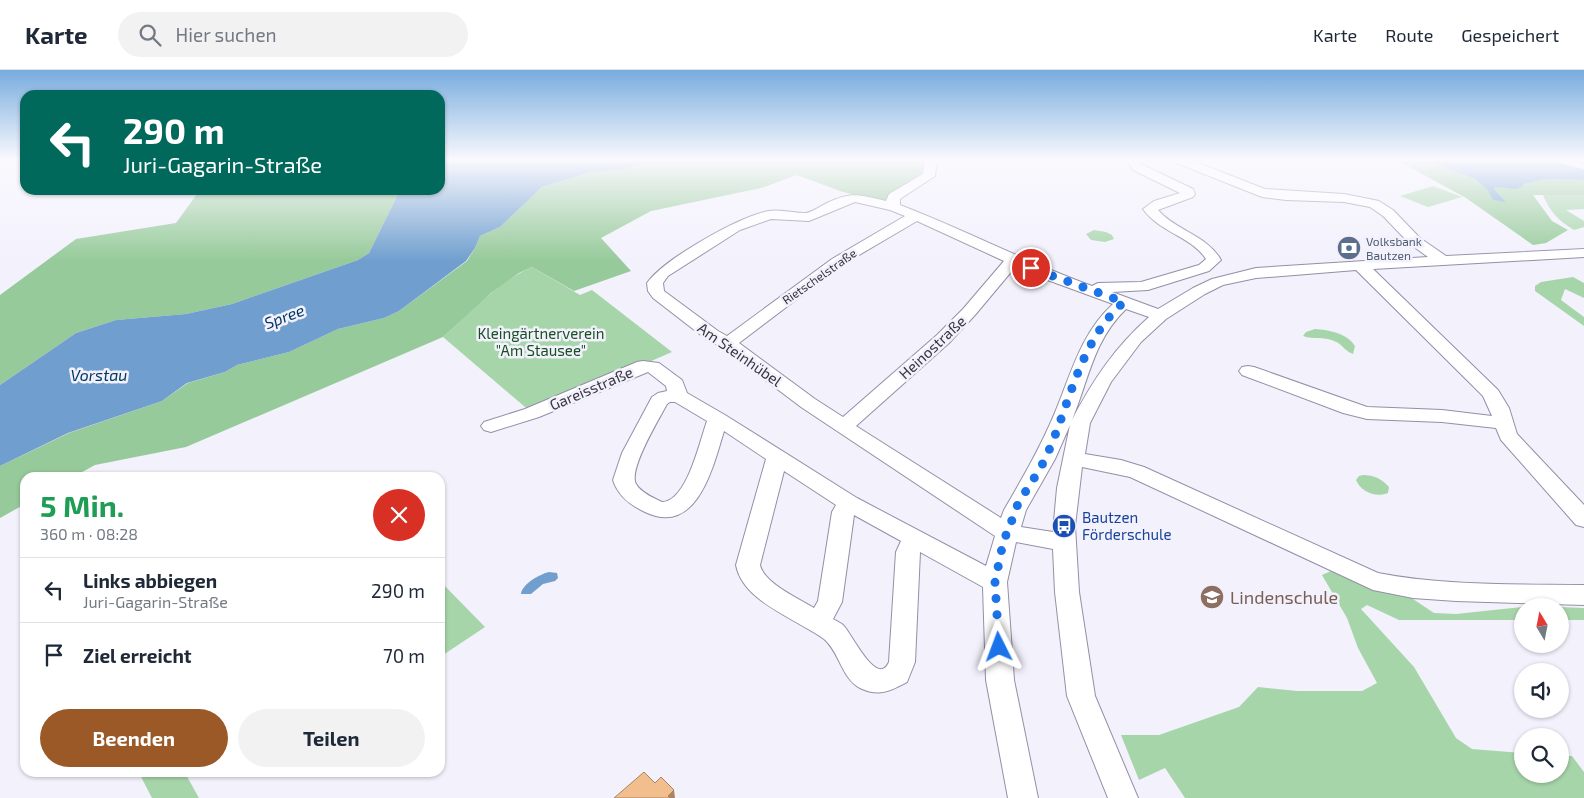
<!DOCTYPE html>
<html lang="de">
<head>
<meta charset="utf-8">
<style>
  :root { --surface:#fff; --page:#f2f2f3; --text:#1f2937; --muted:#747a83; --line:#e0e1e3; --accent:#9b5927 }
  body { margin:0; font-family:"Exo 2",sans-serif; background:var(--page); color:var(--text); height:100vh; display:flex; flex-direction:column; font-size:19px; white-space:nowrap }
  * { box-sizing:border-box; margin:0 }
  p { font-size:16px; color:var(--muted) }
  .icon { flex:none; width:28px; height:28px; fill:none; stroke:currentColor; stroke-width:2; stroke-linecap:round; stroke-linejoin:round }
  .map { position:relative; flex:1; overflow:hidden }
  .details { position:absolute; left:20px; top:402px; width:425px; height:305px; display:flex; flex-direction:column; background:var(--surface); border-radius:15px; box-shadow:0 1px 4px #0004 }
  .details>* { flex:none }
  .top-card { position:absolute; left:20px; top:20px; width:425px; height:105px; border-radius:15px; box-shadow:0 1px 4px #0004; background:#00695c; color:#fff; overflow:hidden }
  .needle { width:32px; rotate:350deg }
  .tools { position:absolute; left:1514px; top:528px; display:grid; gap:10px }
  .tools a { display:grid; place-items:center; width:55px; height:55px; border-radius:50%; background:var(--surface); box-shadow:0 1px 4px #0004; font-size:25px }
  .pin { position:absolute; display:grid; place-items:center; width:42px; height:42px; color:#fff; margin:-21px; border:2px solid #fff; border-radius:50%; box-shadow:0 1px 5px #0007 }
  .me { position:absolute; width:55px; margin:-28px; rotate:357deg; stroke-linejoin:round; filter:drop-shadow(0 0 4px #0008) }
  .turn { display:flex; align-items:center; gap:18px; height:105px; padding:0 20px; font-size:22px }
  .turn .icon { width:65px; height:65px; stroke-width:2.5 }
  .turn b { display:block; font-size:35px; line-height:42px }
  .round { display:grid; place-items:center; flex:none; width:52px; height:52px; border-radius:26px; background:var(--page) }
  .head { display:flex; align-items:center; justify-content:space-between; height:85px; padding:0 20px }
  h1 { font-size:30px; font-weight:700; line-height:38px; color:#1e9e55 }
  .action { display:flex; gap:10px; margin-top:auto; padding:10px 20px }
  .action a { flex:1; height:58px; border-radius:30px; background:var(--accent); color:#fff; font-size:20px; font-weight:700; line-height:58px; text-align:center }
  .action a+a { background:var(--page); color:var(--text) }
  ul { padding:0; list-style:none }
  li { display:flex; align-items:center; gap:15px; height:65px; padding:0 20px; border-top:1px solid var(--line) }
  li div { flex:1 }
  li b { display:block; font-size:19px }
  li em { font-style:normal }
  header { display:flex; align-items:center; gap:30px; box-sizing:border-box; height:70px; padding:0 25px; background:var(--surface); border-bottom:1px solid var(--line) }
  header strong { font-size:24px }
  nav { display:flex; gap:28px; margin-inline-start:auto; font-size:18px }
  .search { width:350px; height:45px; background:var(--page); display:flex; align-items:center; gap:12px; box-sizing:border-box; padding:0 18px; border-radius:28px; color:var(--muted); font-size:19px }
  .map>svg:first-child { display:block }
  .green { fill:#a7d5aa }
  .forest { fill:#96ca9a }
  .water { fill:#709fcf }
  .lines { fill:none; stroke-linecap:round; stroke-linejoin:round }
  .minor-casing { stroke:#938fa7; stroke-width:2 }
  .minor { fill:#fff; fill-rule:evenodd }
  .shaded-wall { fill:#a98563 }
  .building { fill:#f2be8e; stroke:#a98563 }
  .route { stroke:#1a73e8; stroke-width:9; stroke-dasharray:0 16.2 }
  .labels { text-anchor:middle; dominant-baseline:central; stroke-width:5; stroke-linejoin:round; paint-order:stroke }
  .far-service-label { font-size:12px; fill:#4e5e75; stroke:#f3f1fc; text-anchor:start }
  .far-street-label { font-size:12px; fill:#383640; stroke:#f3f1fc }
  .park-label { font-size:15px; fill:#184f22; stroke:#f3f1fc }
  .street-label { font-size:15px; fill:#383640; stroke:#f3f1fc }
  .transit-label { font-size:15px; fill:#164399; stroke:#f3f1fc; text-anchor:start }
  .water-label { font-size:16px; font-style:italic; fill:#013965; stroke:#f3f1fc }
  .near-education-label { font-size:18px; fill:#785e54; stroke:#f3f1fc; text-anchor:start }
</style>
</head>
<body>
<header>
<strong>Karte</strong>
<div class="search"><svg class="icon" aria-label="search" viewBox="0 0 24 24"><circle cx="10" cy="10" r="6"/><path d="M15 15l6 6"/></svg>Hier suchen</div>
<nav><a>Karte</a><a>Route</a><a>Gespeichert</a></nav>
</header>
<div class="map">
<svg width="1584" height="728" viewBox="0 0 1584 728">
  <rect width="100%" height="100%" fill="#f3f1fc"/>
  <path class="green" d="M 1433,116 L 1462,127 L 1428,137 L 1400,126 Z
    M 1543,125 L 1584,125 L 1584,139 L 1566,140 L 1584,151 L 1584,157 L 1574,160 C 1559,151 1550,142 1543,125 Z
    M 1094,160 L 1106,162 L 1112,165 L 1114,169 L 1105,172 L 1091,170 L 1086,164 Z
    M 532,197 L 580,225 L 592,220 L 672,282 L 532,343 L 443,267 C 471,241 497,213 532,197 Z
    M 1573,207 L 1584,213 L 1584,228 L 1565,219 L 1561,230 L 1584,247 L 1584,256 L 1535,221 L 1535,216 L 1541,212 Z
    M 1315,259 C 1329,260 1347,263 1355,276 L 1353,284 C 1343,280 1343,274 1334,271 C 1323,266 1314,270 1303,266 L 1306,262 Z
    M 1363,405 C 1374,405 1382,409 1389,417 L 1388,423 C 1376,428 1361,422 1356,410 L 1359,406 Z
    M 1331,501 L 1364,513 L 1401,521 L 1434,543 L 1456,544 L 1522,537 L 1522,550 L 1399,550 L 1367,535 L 1361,539 L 1414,597 L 1456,668 L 1472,679 L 1522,683 L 1522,704 L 1560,704 L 1560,686 L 1572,686 L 1584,702 L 1584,728 L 1185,728 L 1165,698 L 1139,710 L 1121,665 L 1159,665 L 1239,637 L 1258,617 L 1297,621 L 1362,621 L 1377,613 L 1358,578 L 1347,548 L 1322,505 Z
    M 440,511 L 485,557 L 440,587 Z
    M 1560,537 L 1584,538 L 1584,550 L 1560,550 Z
    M 139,703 L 185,703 L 199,728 L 152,728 Z"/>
  <path class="forest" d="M 654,89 L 924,89 L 922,105 L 883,131 L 879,132 L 840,121 L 797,105 L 761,118 L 651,141 L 601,168 L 631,201 L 574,221 L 532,197 L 519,203 L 491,223 L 443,267 L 186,377 L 95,395 L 73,407 L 25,408 L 25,434 L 0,448 L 0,396 L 69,363 L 162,331 L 188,313 L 225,302 L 237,295 L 289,282 L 338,259 L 384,248 L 399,241 L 467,191 L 475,178 L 480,166 L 500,157 L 542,117 L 591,102 L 622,100 Z
    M 1395,89 L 1421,89 L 1475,109 L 1489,120 L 1493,130 L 1505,131 L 1494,119 L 1496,117 L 1522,117 L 1524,114 L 1546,109 L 1584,110 L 1584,125 L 1533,125 L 1552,151 L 1568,160 L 1546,173 L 1533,175 L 1466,128 Z
    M 200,120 L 400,120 L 369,183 L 358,190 L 232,234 L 186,244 L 116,250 L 76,263 L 0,315 L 0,225 L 76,169 L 176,153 Z"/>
  <path class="water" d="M 440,89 L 654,89 L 622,100 L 591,102 L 542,117 L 500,157 L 480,166 L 475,178 L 466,191 L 399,241 L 384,248 L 338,259 L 289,282 L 237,295 L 225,302 L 187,313 L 162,331 L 68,363 L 0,396 L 0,315 L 76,263 L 116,250 L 186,244 L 232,234 L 358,190 L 369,183 L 400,120 L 440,120 Z
    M 1421,89 L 1542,89 L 1584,99 L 1584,110 L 1546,109 L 1524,114 L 1522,117 L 1516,119 L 1496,117 L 1494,119 L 1506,132 L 1493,130 L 1488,120 L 1475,109 Z
    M 549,502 L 557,503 L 558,508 L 555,511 L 543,514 L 531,524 L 521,524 C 522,514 540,504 549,502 Z"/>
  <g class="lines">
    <g class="minor-casing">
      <path id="minor" d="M 925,89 L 937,89 L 935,106 L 900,129 L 900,135 C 965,160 1026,192 1092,216 L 1098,213 L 1141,212 L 1199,195 L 1206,189 C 1192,167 1159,162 1143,139 L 1154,131 L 1180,123 L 1133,100 L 1126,89 L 1136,89 L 1141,94 L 1193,119 L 1195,124 L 1193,127 L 1158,140 C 1176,161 1207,165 1221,190 L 1209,201 L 1148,220 L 1112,222 L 1158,239 L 1193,218 L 1212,209 L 1256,198 L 1428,187 L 1410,174 L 1383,146 L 1370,137 L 1344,132 L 1286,130 L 1262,127 L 1174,92 L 1172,89 L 1188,89 L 1265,119 L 1344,124 L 1379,131 L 1393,140 L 1420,168 L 1446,186 L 1584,179 L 1584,187 L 1373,199 L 1498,320 L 1509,338 L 1517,364 L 1584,435 L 1584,457 L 1576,455 L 1501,370 L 1496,358 L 1442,352 L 1367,349 L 1343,343 L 1242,305 L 1239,301 L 1242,297 L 1248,296 L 1254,297 L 1367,337 L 1442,340 L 1492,346 L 1483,326 L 1473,316 L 1356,200 L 1256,208 L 1223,215 L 1205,224 L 1166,249 L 1141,272 L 1111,312 L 1090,353 L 1085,384 L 1121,390 L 1144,397 L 1378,503 C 1445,516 1515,514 1584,515 L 1584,535 L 1456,531 L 1413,528 L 1373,520 L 1130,407 L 1082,397 L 1075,456 L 1079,522 L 1095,626 L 1138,728 L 1108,728 L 1067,626 L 1055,522 L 1053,479 L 1016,472 L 1007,512 L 1014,610 L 1038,728 L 1008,728 L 986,610 L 983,517 L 920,482 L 915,592 L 907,612 C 890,621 879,627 860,618 C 842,609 839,581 824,569 C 819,565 813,562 808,559 C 782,543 742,527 736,495 L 766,389 L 724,361 C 713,397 697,467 645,442 C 630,435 618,426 613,410 L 622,383 L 652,327 L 658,323 L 667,321 L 666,316 L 648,302 L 539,347 L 491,362 L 484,360 L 481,356 L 484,352 L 525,339 L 637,292 L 643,291 L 659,293 L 682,310 L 687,323 L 725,345 L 857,428 L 986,496 L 995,466 L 801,337 L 722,277 L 706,269 L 653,228 L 648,221 L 647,213 C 664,189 738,147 768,141 C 781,139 793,143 806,143 C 812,142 821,136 827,133 C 852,121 860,125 886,131 L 889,124 L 923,104 ZM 855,132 L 890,140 L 905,146 L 832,189 L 727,266 L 718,261 L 664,221 L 663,213 L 668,206 L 740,160 L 771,149 L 809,151 ZM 917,151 L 1004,191 L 963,239 L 937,265 L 843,347 L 815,329 L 739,273 L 842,195 ZM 1016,196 L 1042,208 L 1113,234 C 1080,264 1071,305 1054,345 C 1040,378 1022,409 1004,440 L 1001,448 L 856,356 L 949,273 L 975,245 ZM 1126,239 L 1149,247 C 1115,277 1093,310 1072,350 C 1089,309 1093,271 1126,239 ZM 670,332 L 675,332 L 707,351 C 700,370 687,432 662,432 C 654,428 641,423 636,414 C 628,400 659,349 667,334 ZM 1070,355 L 1057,418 L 1053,462 L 1021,457 L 1026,440 L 1055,389 ZM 784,401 L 836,435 L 832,442 L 818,531 L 814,538 C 798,528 764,513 760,495 ZM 854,445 L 901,471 L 896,482 L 889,592 C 877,619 851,562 843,555 C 841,553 836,551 833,549 L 842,532 Z
        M 1577,89 L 1584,89 L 1584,93 L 1579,92 Z"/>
    </g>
    <use href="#minor" class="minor"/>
  </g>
  <path class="shaded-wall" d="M 674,720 L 675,728 L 668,728 L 668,726 Z"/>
  <path class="building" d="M 644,702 L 655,713 L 661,707 L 674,720 L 668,726 L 670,728 L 614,728 Z"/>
  <linearGradient id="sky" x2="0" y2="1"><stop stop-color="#78acde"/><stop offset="0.47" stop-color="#faf9fe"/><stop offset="1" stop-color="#faf9fe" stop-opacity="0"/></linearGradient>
  <rect width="1584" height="191" fill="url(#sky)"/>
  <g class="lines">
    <path class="route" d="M 999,577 L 995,512 L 1004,468 C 1005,466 1007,464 1009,462 C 1012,456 1011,447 1015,440 C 1024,422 1037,406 1046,387 C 1070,335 1079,271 1124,232 L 1031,198"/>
  </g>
  <defs>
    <g id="bank-disc" transform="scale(1.25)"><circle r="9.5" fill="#5c6f8a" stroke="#f3f1fc"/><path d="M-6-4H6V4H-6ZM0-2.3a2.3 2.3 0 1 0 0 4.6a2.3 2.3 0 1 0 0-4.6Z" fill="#fff"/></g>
    <g id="bus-disc" transform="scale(1.25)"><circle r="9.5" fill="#1a4fb4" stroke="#f3f1fc"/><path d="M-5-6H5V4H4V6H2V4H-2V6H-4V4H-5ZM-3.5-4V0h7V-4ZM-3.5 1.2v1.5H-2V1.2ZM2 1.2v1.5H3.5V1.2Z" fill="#fff"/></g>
    <g id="school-disc" transform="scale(1.25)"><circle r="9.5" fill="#8d6e63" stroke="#f3f1fc"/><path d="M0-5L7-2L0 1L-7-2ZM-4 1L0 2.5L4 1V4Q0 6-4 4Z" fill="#fff"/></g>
  </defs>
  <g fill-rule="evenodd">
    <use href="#bank-disc" x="1349" y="178"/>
    <use href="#bus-disc" x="1064" y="456"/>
    <use href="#school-disc" x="1212" y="527"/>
  </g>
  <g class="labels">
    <g class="far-service-label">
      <text x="1366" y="171">Volksbank<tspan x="1366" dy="14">Bautzen</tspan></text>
    </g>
    <g class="far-street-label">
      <text transform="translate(819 206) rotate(-35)">Rietschelstraße</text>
    </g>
    <g class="park-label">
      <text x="541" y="263">Kleingärtnerverein<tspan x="541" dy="17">"Am Stausee"</tspan></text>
    </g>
    <g class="street-label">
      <text transform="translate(932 277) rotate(-43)">Heinostraße</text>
      <text transform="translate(740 284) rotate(35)">Am Steinhübel</text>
      <text transform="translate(591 318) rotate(-23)">Gareisstraße</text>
    </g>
    <g class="transit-label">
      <text x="1082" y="447">Bautzen<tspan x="1082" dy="17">Förderschule</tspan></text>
    </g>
    <g class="water-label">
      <text transform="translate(284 246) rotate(-21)">Spree</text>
      <text x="99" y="304">Vorstau</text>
    </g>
    <g class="near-education-label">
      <text x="1230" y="527">Lindenschule</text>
    </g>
  </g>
</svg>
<div class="tools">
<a><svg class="needle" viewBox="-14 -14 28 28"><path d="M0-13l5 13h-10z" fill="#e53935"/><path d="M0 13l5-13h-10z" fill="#747a83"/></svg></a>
<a><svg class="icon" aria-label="sound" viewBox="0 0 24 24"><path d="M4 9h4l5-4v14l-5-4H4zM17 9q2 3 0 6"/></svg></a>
<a><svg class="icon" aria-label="search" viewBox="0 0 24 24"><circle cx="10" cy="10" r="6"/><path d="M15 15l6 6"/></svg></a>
</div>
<div class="pin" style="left:1031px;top:198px;background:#d93025"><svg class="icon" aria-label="arrive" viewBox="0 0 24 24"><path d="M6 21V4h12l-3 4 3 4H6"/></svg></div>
<svg class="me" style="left:999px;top:577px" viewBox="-20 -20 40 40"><path d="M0-17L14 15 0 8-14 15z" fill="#1a73e8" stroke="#fff" stroke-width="4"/></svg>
<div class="top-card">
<div class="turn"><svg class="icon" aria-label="left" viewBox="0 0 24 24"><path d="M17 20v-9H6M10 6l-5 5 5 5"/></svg><div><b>290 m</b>Juri-Gagarin-Straße</div></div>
</div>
<section class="details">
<div class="head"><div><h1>5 Min.</h1><p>360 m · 08:28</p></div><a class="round" style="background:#d93025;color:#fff"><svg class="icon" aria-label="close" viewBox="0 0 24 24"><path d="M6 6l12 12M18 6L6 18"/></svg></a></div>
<ul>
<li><svg class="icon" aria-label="left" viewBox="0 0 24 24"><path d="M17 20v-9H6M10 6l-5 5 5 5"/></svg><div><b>Links abbiegen</b><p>Juri-Gagarin-Straße</p></div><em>290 m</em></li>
<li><svg class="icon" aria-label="arrive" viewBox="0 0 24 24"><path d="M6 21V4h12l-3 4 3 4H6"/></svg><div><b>Ziel erreicht</b></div><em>70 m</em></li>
</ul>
<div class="action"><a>Beenden</a><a>Teilen</a></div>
</section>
</div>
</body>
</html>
